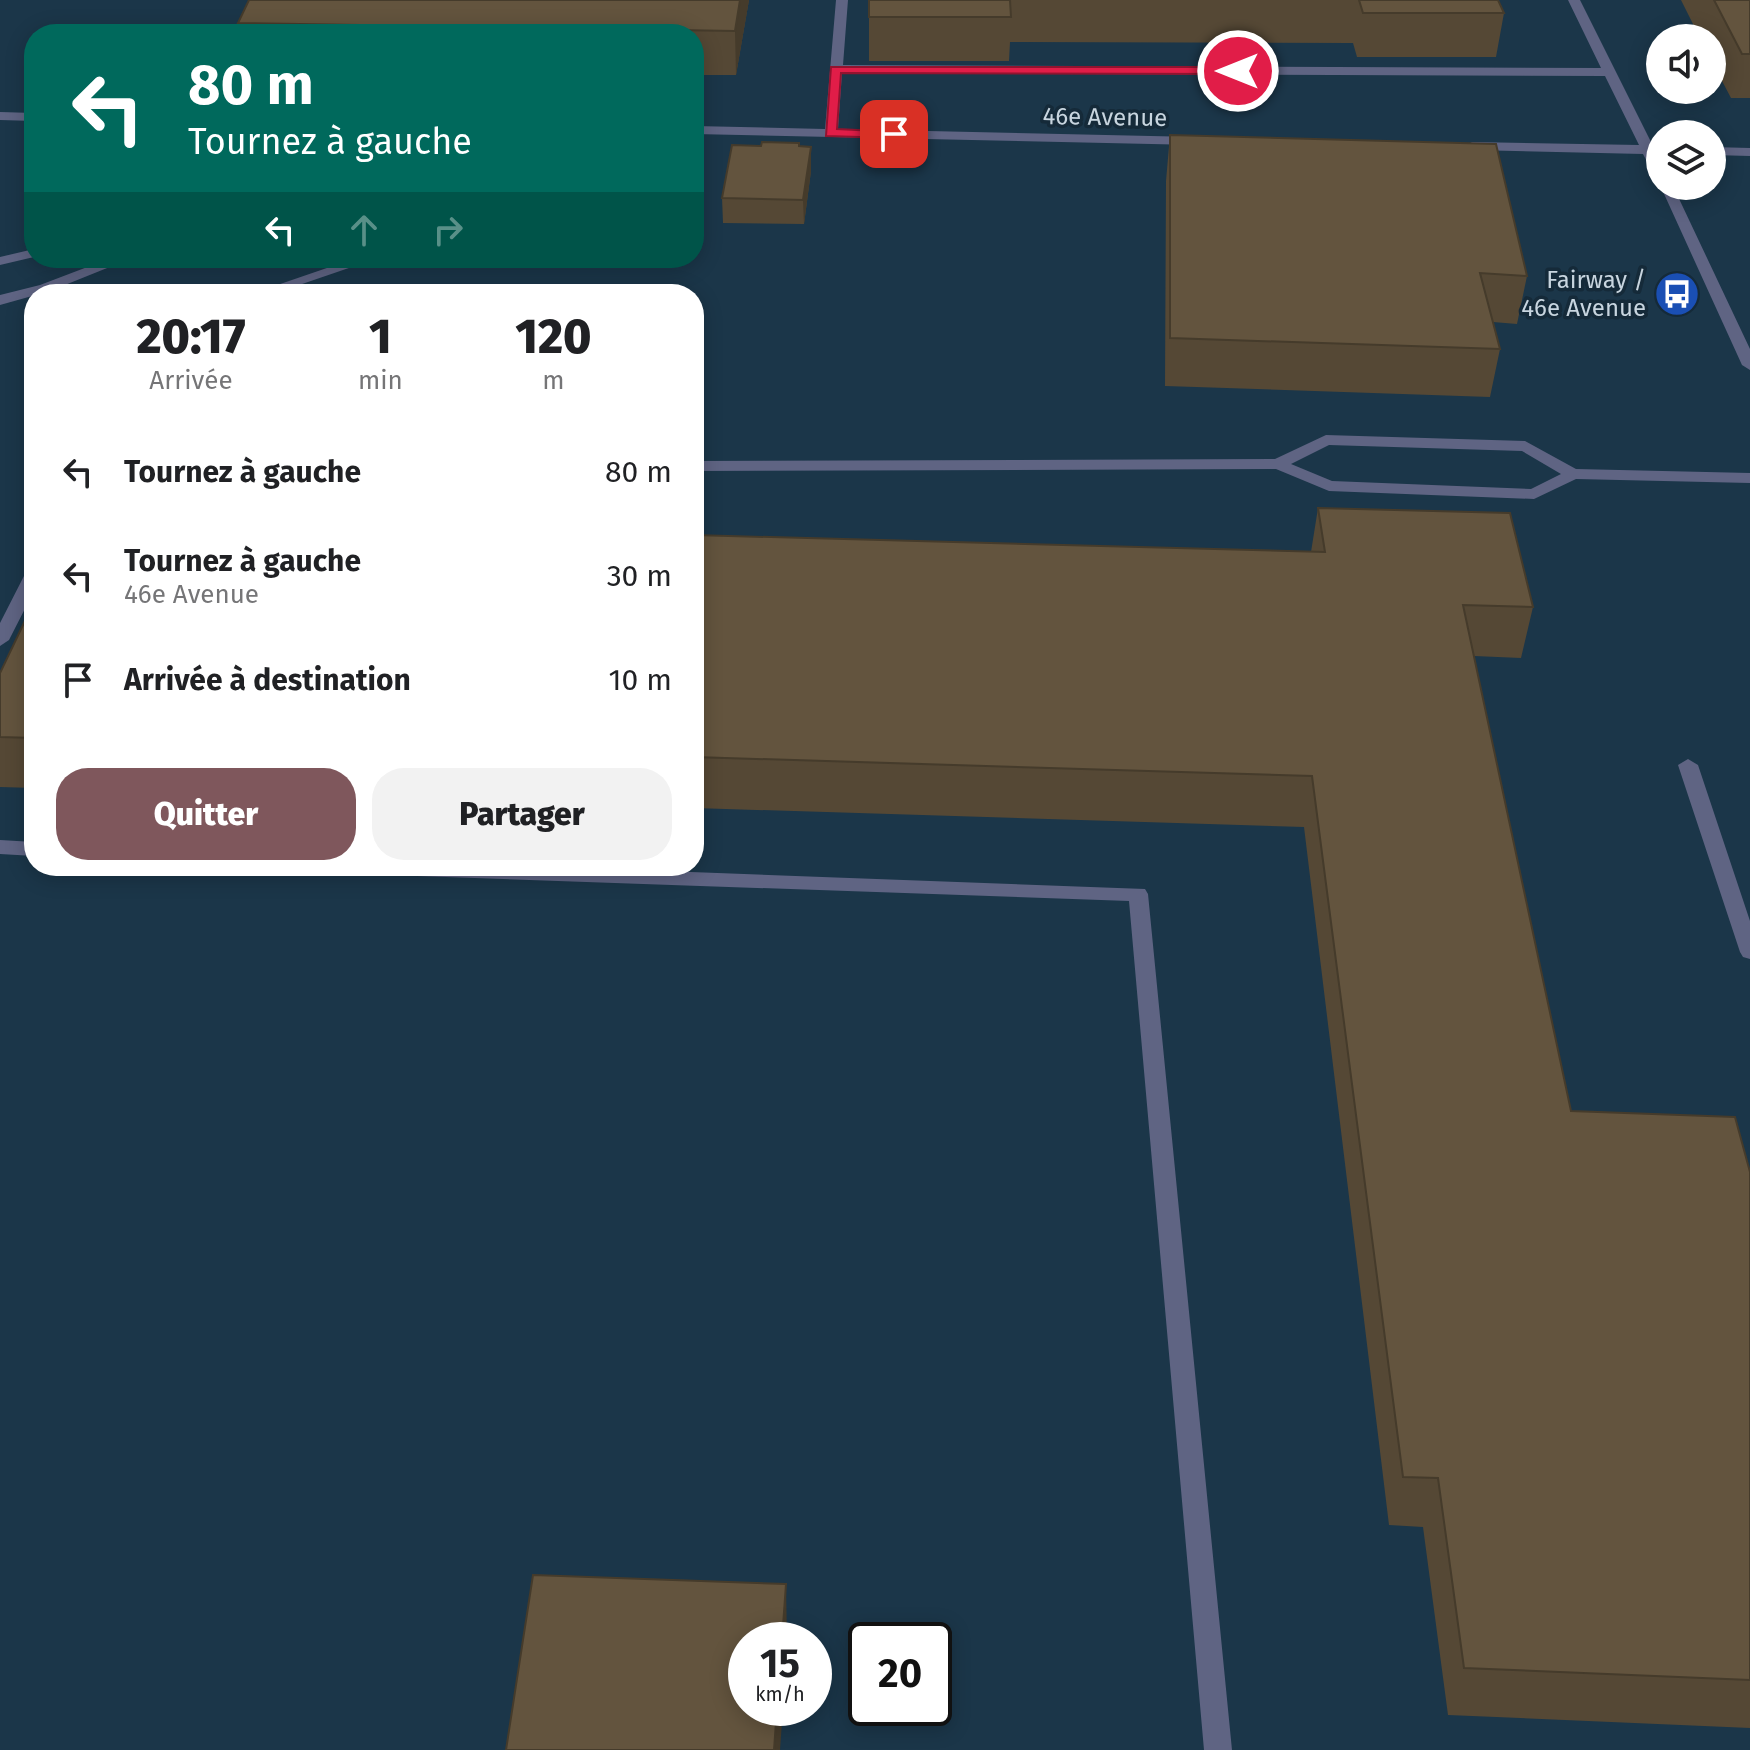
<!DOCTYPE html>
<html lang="fr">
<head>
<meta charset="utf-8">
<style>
  :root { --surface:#fff; --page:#f2f2f2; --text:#202124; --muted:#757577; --accent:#7f575c }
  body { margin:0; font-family:"Fira Sans",sans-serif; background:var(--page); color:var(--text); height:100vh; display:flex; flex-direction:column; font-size:30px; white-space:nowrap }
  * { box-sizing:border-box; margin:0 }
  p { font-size:26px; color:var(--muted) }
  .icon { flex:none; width:44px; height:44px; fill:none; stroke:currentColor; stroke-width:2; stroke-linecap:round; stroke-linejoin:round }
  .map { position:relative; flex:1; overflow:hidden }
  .details { position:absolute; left:24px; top:284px; width:680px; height:592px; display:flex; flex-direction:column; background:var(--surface); border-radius:32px; box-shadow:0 4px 20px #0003 }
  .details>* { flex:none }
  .guide { position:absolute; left:24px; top:24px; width:680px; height:244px; border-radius:32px; box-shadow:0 4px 20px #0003; background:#00695c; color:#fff; overflow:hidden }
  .tools { position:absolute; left:1646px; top:24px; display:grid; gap:16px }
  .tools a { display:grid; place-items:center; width:80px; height:80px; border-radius:50%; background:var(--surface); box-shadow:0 4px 20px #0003; font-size:40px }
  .speed { position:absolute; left:728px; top:1622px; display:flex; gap:16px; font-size:40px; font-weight:700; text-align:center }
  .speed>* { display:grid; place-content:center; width:104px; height:104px; border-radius:50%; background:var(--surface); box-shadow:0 4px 20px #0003; line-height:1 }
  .speed small { font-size:20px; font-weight:400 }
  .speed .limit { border:4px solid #111; border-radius:12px; background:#fff; color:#111 }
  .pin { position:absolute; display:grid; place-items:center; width:68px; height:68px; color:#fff; margin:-34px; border-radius:16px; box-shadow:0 4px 12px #0006 }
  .me { position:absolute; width:88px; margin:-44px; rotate:270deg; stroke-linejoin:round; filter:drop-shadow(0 0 6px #0008) }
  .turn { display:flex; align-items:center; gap:28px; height:168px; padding:0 32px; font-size:36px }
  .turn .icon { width:104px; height:104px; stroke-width:2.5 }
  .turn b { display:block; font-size:56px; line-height:68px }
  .lanes { display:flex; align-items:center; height:76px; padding:0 32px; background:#0003; justify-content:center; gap:40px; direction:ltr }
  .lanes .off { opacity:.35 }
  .eta { display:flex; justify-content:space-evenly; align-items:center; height:136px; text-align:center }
  .eta b { font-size:48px; font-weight:800; line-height:56px }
  .button { display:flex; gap:16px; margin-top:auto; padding:16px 32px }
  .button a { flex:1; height:92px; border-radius:32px; background:var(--accent); color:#fff; font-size:32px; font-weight:800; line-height:92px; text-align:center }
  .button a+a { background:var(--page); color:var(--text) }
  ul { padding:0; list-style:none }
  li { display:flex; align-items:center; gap:24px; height:104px; padding:0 32px }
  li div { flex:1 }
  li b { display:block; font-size:30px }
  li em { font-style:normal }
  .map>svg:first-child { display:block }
  .built { fill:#1b3649; fill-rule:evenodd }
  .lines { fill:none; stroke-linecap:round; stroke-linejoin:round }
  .minor { fill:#5f6483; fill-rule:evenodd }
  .wall { fill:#554835 }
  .shaded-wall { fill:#453b2b }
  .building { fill:#63543e; stroke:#453b2b; stroke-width:2 }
  .route { fill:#e11d48; stroke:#92132f; stroke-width:2 }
  .labels { text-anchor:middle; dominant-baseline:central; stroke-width:7; stroke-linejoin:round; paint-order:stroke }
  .far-street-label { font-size:24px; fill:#c8d5df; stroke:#152a39 }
  .far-poi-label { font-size:24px; fill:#c8d5df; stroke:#152a39; text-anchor:end }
</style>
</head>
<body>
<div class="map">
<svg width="1750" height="1750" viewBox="0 0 1750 1750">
  <rect width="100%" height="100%" fill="#152a39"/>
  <path class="built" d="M 0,0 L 1750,0 L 1750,1750 L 0,1750 ZM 34,34 L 694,34 L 694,258 L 34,258 ZM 1660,38 L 1712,38 L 1712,90 L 1660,90 ZM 1660,134 L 1712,134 L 1712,186 L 1660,186 ZM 34,294 L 694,294 L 694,866 L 34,866 ZM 746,1640 L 814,1640 L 814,1708 L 746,1708 ZM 866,1640 L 934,1640 L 934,1708 L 866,1708 Z"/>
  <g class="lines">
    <path class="minor" d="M 836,0 L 848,0 L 843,65 L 1601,68 L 1568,0 L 1580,0 L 1653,146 L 1660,146 L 1660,154 L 1657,154 L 1660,178 L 1655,177 L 1643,154 L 1472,150 L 1465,146 L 1472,142 L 1639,145 L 1605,76 L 842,73 L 838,129 L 1196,137 L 1203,141 L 1196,145 L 694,134 L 694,126 L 825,129 Z
      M 0,112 L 34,113 L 34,121 L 0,120 Z
      M 1712,147 L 1750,148 L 1750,156 L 1712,155 Z
      M 1660,185 L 1673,186 L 1750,349 L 1750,370 L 1742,365 Z
      M 34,249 L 34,257 L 0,265 L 0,257 Z
      M 111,258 L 132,258 L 50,291 L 0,305 L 0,295 L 40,285 Z
      M 356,258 L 378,258 L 273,294 L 251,294 Z
      M 1326,435 L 1525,441 L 1576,469 L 1750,473 L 1750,483 L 1576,479 L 1534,499 L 1329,491 L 1276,469 L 694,471 L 694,461 L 1275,459 ZM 1329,445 L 1522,451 L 1561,474 L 1531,489 L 1332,481 L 1291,464 Z
      M 34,569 L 34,591 L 9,640 L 0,646 L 0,623 L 25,574 Z
      M 1688,759 L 1698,765 L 1750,921 L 1750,959 L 1743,957 L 1740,952 L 1678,765 Z
      M 0,840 L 34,842 L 34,856 L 0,854 Z
      M 322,866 L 532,866 L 1145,889 L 1148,894 L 1232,1750 L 1204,1750 L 1129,901 L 332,873 Z"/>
  </g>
  <path class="wall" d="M 249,0 L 749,0 L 736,75 L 694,75 L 694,34 L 240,34 L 238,23 Z
    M 869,0 L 1498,0 L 1504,13 L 1496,57 L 1357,57 L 1353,43 L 1010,42 L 1009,61 L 869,61 Z
    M 1681,0 L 1750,0 L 1750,98 L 1731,98 L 1712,62 L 1712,38 L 1700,38 Z
    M 1170,135 L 1527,276 L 1517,324 L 1493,322 L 1500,349 L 1490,397 L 1165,386 L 1166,181 Z
    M 799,146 L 811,147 L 811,171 L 804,224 L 723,223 L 722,198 Z
    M 1318,508 L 1533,607 L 1521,658 L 1474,656 L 1571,1111 L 1750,1172 L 1750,1728 L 1448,1715 L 1423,1527 L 1389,1525 L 1304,827 L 694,808 L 694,535 L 1311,552 Z
    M 34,602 L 34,788 L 0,787 L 0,673 Z"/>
  <path class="shaded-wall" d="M 740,0 L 749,0 L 736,75 L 735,31 Z
    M 811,147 L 811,171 L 804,224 L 803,200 Z
    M 786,1584 L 787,1640 L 782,1640 Z
    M 777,1708 L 783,1708 L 780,1750 L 774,1750 Z"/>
  <path class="building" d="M 249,0 L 740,0 L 735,31 L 238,23 Z
    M 869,0 L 1010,0 L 1011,17 L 869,17 Z
    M 1359,0 L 1498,0 L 1504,13 L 1363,13 Z
    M 1714,0 L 1750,0 L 1750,54 L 1742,54 Z
    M 1170,135 L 1496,144 L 1527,276 L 1480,273 L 1500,349 L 1170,338 Z
    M 762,142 L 799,143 L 799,146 L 811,147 L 803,200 L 722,198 L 732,145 L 761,146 Z
    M 1318,508 L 1510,513 L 1533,607 L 1463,605 L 1571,1111 L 1735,1117 L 1750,1172 L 1750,1680 L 1464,1668 L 1438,1478 L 1403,1477 L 1312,776 L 694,757 L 694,535 L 1325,552 Z
    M 34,602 L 34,738 L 0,737 L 0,673 Z
    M 533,1575 L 786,1584 L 782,1640 L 746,1640 L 746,1708 L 777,1708 L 774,1750 L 506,1750 Z"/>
  <path class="route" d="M 831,67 L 1238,67 L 1244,71 L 1238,74 L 841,73 L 837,129 L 898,132 L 900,134 L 894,138 L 826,136 Z"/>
  <defs>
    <g id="bus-disc" transform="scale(2.3)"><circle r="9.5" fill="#1a4fb4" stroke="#152a39"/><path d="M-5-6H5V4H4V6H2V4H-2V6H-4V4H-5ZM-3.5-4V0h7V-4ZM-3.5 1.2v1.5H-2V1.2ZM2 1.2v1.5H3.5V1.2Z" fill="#fff"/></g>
  </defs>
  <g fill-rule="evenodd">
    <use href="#bus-disc" x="1677" y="294"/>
  </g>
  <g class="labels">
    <g class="far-street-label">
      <text transform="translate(1105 117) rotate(1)">46e Avenue</text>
    </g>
    <g class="far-poi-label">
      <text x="1646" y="280">Fairway /<tspan x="1646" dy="28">46e Avenue</tspan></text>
    </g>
  </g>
</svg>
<div class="tools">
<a><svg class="icon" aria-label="sound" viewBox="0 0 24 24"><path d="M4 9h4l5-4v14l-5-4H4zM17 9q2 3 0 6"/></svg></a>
<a><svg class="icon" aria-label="layers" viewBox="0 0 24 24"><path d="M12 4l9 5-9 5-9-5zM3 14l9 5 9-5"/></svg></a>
</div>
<div class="speed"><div>15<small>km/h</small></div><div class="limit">20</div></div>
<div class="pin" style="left:894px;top:134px;background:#d93025"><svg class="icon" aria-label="arrive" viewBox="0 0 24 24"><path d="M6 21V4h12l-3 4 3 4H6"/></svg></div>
<svg class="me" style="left:1238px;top:71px" viewBox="-20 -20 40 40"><circle r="17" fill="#e11d48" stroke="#fff" stroke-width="3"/><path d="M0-11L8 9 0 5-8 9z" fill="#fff"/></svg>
<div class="guide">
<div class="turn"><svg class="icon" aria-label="left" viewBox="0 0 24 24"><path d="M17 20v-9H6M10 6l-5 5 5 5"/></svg><div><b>80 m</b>Tournez à gauche</div></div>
<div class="lanes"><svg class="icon" aria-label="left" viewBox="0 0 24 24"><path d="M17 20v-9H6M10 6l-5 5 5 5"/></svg><svg class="icon off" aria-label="ahead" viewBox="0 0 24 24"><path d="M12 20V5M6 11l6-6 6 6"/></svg><svg class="icon off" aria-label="right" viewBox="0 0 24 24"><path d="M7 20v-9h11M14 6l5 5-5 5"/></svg></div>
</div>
<section class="details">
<div class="eta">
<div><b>20:17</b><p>Arrivée</p></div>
<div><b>1</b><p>min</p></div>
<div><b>120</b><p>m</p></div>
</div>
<ul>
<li><svg class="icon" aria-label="left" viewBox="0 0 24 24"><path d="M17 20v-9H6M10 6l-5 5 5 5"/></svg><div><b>Tournez à gauche</b></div><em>80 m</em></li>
<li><svg class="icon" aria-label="left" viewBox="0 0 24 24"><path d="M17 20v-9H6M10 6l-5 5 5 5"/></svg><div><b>Tournez à gauche</b><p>46e Avenue</p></div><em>30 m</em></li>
<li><svg class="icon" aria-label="arrive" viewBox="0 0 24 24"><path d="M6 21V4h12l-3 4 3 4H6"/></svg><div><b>Arrivée à destination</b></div><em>10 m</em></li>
</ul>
<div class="button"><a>Quitter</a><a>Partager</a></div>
</section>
</div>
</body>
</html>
